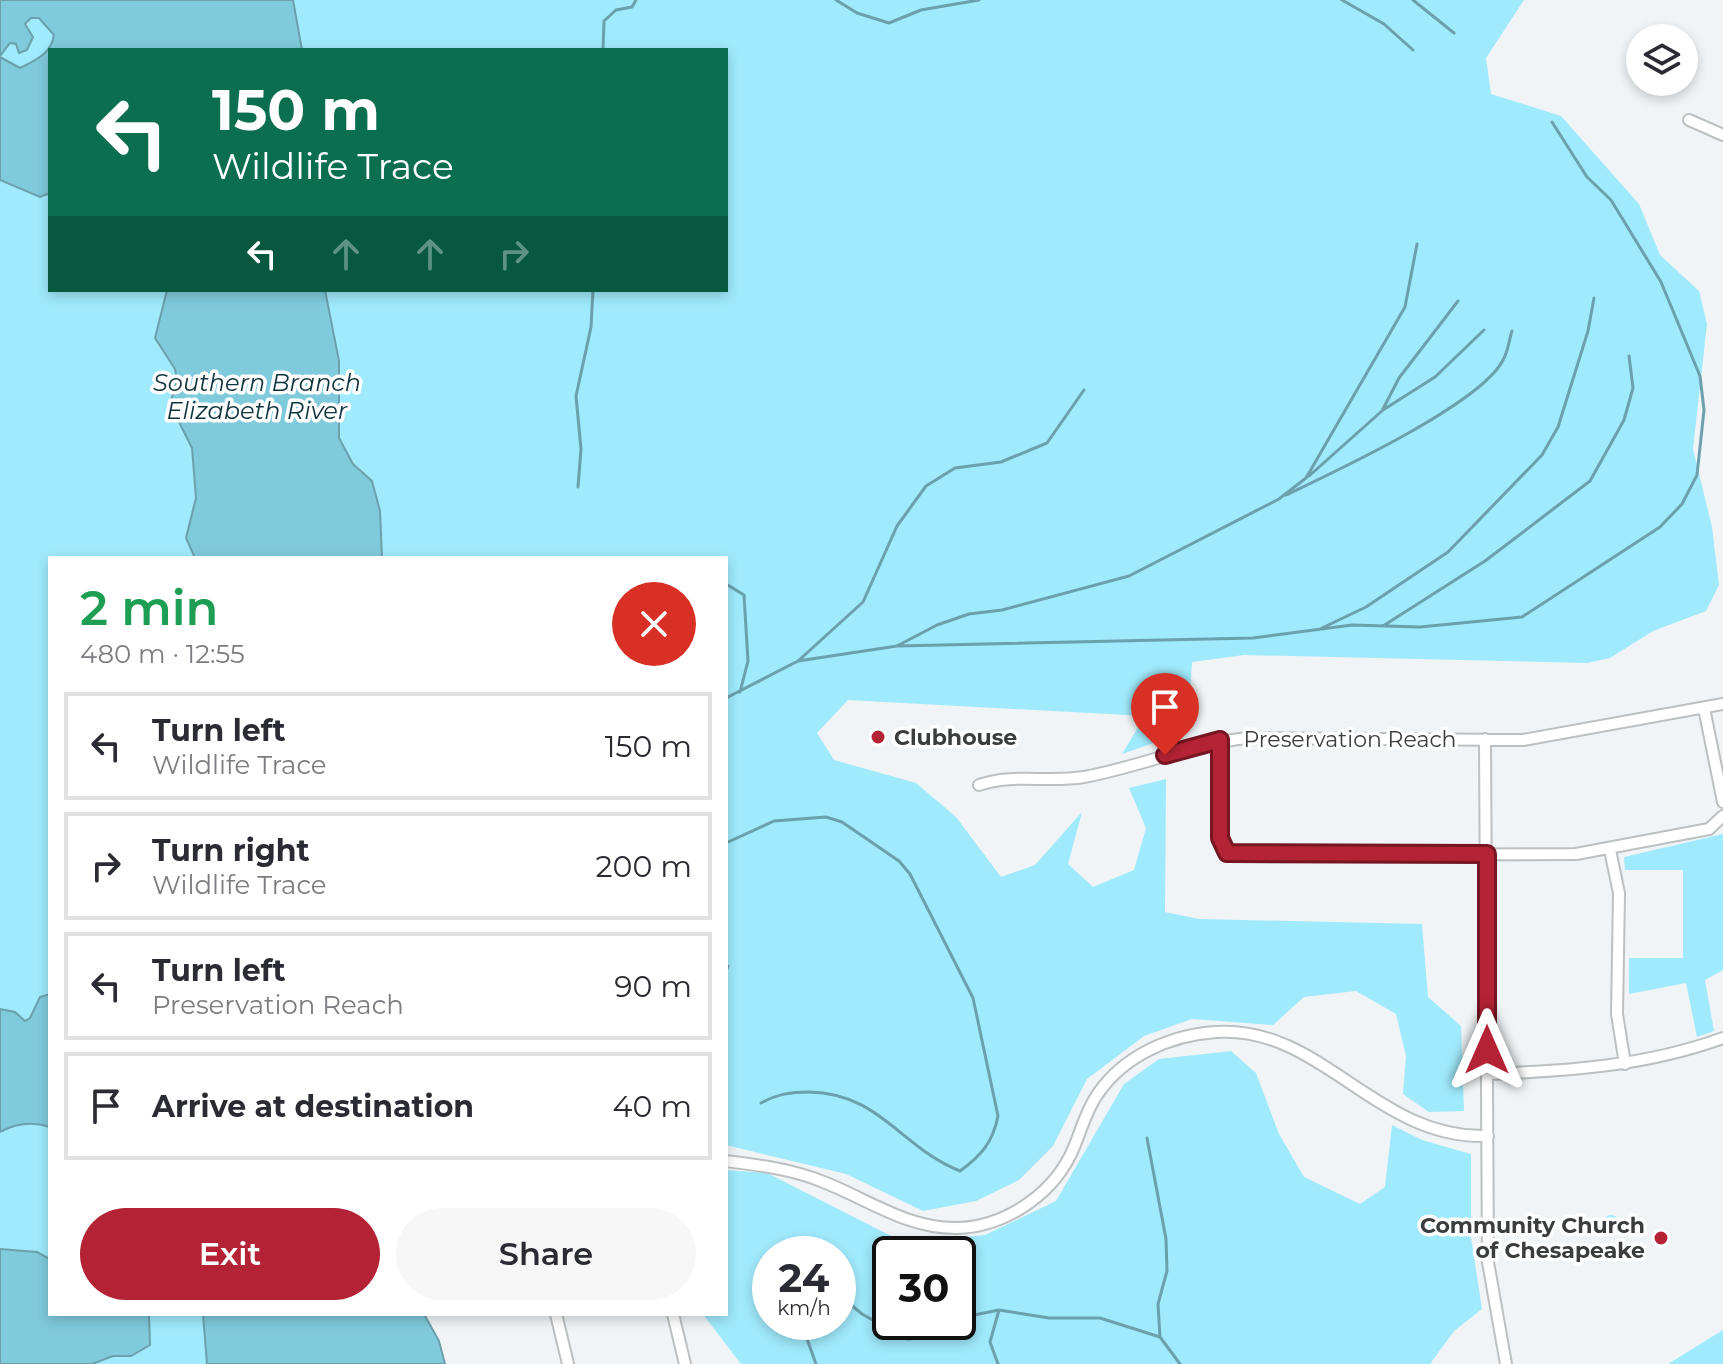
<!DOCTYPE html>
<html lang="en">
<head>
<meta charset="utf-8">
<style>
  :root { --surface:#fff; --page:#f7f7f7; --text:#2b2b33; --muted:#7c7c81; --line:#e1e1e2; --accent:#b42235 }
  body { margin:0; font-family:Montserrat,sans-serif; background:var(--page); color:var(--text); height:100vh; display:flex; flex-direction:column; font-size:30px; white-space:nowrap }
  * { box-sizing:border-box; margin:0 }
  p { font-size:26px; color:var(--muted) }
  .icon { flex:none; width:44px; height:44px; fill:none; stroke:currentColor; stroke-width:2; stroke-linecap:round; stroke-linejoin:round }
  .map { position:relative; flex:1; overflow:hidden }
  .side { position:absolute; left:48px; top:556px; width:680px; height:760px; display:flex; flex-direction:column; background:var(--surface); border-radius:0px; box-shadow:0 4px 12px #0003 }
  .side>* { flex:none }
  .top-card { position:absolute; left:48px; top:48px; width:680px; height:244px; border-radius:0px; box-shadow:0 4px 12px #0003; background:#0b6e4f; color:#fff; overflow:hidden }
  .controls { position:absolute; left:1626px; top:24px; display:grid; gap:16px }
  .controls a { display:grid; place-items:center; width:72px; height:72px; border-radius:50%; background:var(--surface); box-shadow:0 4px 12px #0003; font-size:40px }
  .speed { position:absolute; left:752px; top:1236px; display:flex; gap:16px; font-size:40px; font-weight:700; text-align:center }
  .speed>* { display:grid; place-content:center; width:104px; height:104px; border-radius:50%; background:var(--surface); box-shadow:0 4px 12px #0003; line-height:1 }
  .speed small { font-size:20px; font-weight:400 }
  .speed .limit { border:4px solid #111; border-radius:12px; background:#fff; color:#111 }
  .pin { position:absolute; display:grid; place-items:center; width:68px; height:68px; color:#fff; margin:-82px -34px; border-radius:50% 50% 50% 0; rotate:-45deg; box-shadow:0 0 8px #0007 }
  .pin .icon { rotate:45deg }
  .me { position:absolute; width:88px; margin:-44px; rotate:0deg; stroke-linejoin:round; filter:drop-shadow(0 0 6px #0008) }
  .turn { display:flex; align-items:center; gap:28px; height:168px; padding:0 32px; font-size:36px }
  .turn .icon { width:104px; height:104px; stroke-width:2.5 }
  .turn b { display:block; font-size:56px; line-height:68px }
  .lanes { display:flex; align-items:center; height:76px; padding:0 32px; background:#0003; justify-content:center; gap:40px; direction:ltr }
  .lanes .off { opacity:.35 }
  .round { display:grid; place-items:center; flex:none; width:84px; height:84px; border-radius:42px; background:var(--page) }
  .summary { display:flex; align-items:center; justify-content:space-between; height:136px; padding:0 32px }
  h1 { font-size:48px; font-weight:600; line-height:60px; color:#1e9e55 }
  .button { display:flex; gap:16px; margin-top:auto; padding:16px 32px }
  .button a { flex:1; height:92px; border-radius:48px; background:var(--accent); color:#fff; font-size:32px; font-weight:600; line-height:92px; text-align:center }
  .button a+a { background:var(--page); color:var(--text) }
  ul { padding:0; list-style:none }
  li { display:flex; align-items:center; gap:24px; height:108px; margin:0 16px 12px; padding:0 16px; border:4px solid var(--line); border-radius:0px }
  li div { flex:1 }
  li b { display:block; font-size:30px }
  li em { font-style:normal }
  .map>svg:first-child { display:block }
  .green { fill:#9feafc; fill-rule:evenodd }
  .water { fill:#7fcadb; stroke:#6ba0ac; stroke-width:2 }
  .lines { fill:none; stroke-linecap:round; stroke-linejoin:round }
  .stream { stroke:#6ba0ac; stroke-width:3 }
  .street-casing { stroke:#bcc0c1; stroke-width:14 }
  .street { stroke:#fff; stroke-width:10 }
  .route-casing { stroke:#751622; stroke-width:20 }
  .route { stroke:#b42235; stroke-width:14 }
  .poi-dot { fill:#b42235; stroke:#fff; stroke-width:3 }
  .labels { text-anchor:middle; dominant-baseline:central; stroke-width:7; stroke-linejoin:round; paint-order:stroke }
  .poi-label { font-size:22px; font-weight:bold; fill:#3b3d3e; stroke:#fff; text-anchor:start }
  .street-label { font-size:22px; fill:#3b3d3e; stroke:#fff }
  .water-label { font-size:24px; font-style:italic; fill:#0f343c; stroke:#fff }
</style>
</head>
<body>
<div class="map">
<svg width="1723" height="1364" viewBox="0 0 1723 1364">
  <rect width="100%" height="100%" fill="#f0f4f6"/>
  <path class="green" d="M 293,0 L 1524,0 L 1486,58 L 1491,94 L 1561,116 L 1639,204 L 1660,255 L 1699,291 L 1707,324 L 1693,449 L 1712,527 L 1719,585 L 1706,611 L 1653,631 L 1610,658 L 1587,663 L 1244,655 L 1192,662 L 1188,731 L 1122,754 L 1145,716 L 848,700 L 817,733 L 834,760 L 916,783 L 956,817 L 1001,877 L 1035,865 L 1082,812 L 1068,864 L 1093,887 L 1134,870 L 1146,828 L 1129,788 L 1166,779 L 1165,912 L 1199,919 L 1422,924 L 1428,997 L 1461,1026 L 1464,1111 L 1429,1112 L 1403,1094 L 1406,1056 L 1396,1014 L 1356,991 L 1304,997 L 1273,1025 L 1192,1019 L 1144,1036 L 1087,1079 L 1053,1146 L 1019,1180 L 976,1201 L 923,1211 L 846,1174 L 726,1145 L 726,558 L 382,558 L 380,511 L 372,481 L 353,464 L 339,438 L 339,361 L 325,290 L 726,290 L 726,50 L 302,50 Z
    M 31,18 L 39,18 L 54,35 C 51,54 36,60 20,68 L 0,57 L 1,51 L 10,43 L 16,44 Z
    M 0,180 L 40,197 L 50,193 L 50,290 L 167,290 L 155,338 L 175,369 L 177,382 L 170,404 L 192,447 L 196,498 L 186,538 L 195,558 L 50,558 L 50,994 L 40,997 L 30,1018 L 24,1021 L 15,1013 L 0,1009 Z
    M 1723,834 L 1723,970 L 1705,980 L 1714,1031 L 1697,1037 L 1686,983 L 1629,994 L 1629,958 L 1683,958 L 1683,870 L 1625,870 L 1624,857 Z
    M 1231,1051 L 1256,1073 L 1279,1134 L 1304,1177 L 1360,1204 L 1385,1187 L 1392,1125 L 1422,1140 L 1471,1154 L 1471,1237 L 1482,1309 L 1454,1331 L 1430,1364 L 741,1364 L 705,1317 L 704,1314 L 726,1314 L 726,1170 L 767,1173 L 905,1243 L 985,1235 L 1056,1201 L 1124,1084 L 1159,1059 ZM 770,1254 L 838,1254 L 838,1322 L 770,1322 ZM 958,1254 L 958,1322 L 890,1322 L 890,1254 Z
    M 50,1120 L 50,1314 L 215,1314 L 223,1364 L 0,1364 L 0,1121 Z
    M1602 1224a9 9 0 1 1 18 0a9 9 0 1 1-18 0Z
    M 1723,1330 L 1723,1364 L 1668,1364 Z"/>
  <path class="water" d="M 0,0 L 293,0 L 302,50 L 50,50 L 50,193 L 40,197 L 0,180 L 0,57 L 20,68 C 36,60 51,54 54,35 L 39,18 L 31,18 L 25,24 L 33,37 L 27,50 L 19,53 L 16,44 L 10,43 L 0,56 Z
    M 167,290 L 325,290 L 339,361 L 339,438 L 353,464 L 372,481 L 380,511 L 382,558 L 195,558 L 186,538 L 196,498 L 192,448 L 170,404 L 177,381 L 175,369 L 155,338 Z
    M 50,994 L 50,1127 C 32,1121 16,1123 0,1132 L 0,1009 L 15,1012 L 25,1021 L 30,1018 L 40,997 Z
    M 0,1249 L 37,1252 L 50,1259 L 50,1314 L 149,1314 L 150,1345 L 131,1356 L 113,1356 L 92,1364 L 0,1364 Z
    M 203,1314 L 424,1314 L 439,1341 L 445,1364 L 207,1364 Z"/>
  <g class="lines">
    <path class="stream" d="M 836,0 L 857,13 L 889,23 L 921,10 L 979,0
      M 1342,0 L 1384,24 L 1413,50
      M 1413,0 L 1454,33
      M 603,50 L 604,21 L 616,10 L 632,7 L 636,0
      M 1383,409 L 1399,378 L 1458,301
      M 1309,476 L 1383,410 L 1435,377 L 1484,330
      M 578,487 L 581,449 L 576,396 L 591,327 L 593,290
      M 1286,495 C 1334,472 1481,404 1503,360 C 1508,352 1509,340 1512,331
      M 726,584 L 744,595 L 748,661 L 740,692
      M 1383,626 L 1485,561 L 1590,481 L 1624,420 L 1633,388 L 1629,356
      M 1322,628 L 1366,607 L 1448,552 L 1542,455 L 1558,427 L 1588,331 L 1594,298
      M 897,646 L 937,625 L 969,614 L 1002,610 L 1129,576 L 1279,499 L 1306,478 L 1405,307 L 1417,244
      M 798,661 L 863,602 L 897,526 L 926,486 L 955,468 L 1001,462 L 1047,443 L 1084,390
      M 726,698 L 798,661 L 897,646 L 1253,638 L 1352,625 L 1420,627 L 1522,617 L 1660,527 L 1682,504 L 1697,475 L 1704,410 L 1700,376 L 1661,282 L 1611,200 L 1587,177 L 1552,122
      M 726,843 L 774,821 L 826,817 L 842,822 L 899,861 L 910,874 L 973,998 L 998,1116 C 993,1142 981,1156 960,1171 C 901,1148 880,1093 809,1092 C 791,1092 777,1094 761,1103
      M 726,971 L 728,966
      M 1147,1138 L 1166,1239 L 1167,1271 L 1158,1304 L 1160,1337 L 1180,1364
      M 838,1294 L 862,1314 L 907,1339 L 932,1337 L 974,1315 L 999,1310 L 1049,1318 L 1100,1318 L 1160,1337
      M 801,1322 L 816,1364
      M 998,1364 L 990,1342 L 999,1310"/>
    <g class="street-casing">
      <path id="street" d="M 1689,120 L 1723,135
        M 1704,708 L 1723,802
        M 1485,739 L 1488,1262 L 1506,1364
        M 1220,740 L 1220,838 L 1227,853 L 1237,855 L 1576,854 L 1709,829 L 1723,816
        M 979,785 C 1013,773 1048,783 1084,777 C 1139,767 1191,744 1247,738 L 1523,740 L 1723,704
        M 1610,850 L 1619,893 L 1617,1014 L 1625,1064
        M 1488,1074 C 1568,1071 1646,1066 1723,1038
        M 726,1161 C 758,1165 791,1169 821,1181 C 866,1198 907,1229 957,1228 C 1003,1227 1049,1197 1070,1156 C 1080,1136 1084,1114 1097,1095 C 1123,1056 1170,1035 1216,1032 C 1322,1025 1376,1140 1488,1136
        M 556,1314 L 568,1364
        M 673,1314 L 685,1364"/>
    </g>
    <use href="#street" class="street"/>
  </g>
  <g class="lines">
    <g class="route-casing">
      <path id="route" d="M 1165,755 L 1220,740 L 1220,838 L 1227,853 L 1487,854 L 1487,1050"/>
    </g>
    <use href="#route" class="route"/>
  </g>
  <g class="poi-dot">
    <circle cx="878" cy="737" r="8"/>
    <circle cx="1661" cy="1238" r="8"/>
  </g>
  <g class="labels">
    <g class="poi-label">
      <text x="894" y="737">Clubhouse</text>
      <text x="1645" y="1225" text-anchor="end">Community Church<tspan x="1645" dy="25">of Chesapeake</tspan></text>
    </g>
    <g class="street-label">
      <text x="1350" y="739">Preservation Reach</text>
    </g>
    <g class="water-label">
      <text x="257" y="382">Southern Branch<tspan x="257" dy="28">Elizabeth River</tspan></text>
    </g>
  </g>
</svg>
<div class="controls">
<a><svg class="icon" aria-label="layers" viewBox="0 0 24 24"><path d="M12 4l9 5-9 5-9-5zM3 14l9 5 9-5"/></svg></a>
</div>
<div class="speed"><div>24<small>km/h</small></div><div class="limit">30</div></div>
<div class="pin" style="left:1165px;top:755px;background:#d93025"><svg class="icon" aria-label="arrive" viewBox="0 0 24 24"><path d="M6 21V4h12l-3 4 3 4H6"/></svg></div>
<svg class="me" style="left:1487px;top:1050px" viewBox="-20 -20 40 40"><path d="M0-17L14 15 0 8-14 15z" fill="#b42235" stroke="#fff" stroke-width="4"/></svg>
<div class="top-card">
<div class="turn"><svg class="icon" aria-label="left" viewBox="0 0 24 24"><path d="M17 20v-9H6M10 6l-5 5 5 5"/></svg><div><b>150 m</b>Wildlife Trace</div></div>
<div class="lanes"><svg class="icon" aria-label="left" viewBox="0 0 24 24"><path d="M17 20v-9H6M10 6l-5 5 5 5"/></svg><svg class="icon off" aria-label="ahead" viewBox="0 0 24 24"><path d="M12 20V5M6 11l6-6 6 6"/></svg><svg class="icon off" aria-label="ahead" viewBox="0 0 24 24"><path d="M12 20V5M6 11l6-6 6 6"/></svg><svg class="icon off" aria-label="right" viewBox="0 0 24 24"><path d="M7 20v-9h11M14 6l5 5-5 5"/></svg></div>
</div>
<section class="side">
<div class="summary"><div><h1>2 min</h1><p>480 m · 12:55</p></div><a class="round" style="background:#d93025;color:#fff"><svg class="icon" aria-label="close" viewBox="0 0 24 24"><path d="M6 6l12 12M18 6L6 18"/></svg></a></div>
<ul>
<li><svg class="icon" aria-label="left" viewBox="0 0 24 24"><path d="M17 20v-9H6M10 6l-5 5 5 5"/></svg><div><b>Turn left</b><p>Wildlife Trace</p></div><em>150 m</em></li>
<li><svg class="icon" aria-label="right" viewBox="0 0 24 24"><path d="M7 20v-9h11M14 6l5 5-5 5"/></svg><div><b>Turn right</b><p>Wildlife Trace</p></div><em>200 m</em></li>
<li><svg class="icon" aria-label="left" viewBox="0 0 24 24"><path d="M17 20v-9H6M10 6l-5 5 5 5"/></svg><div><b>Turn left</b><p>Preservation Reach</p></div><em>90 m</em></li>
<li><svg class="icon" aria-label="arrive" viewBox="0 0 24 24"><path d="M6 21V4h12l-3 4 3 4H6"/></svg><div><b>Arrive at destination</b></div><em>40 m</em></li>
</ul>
<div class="button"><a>Exit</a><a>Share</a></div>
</section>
</div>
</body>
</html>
